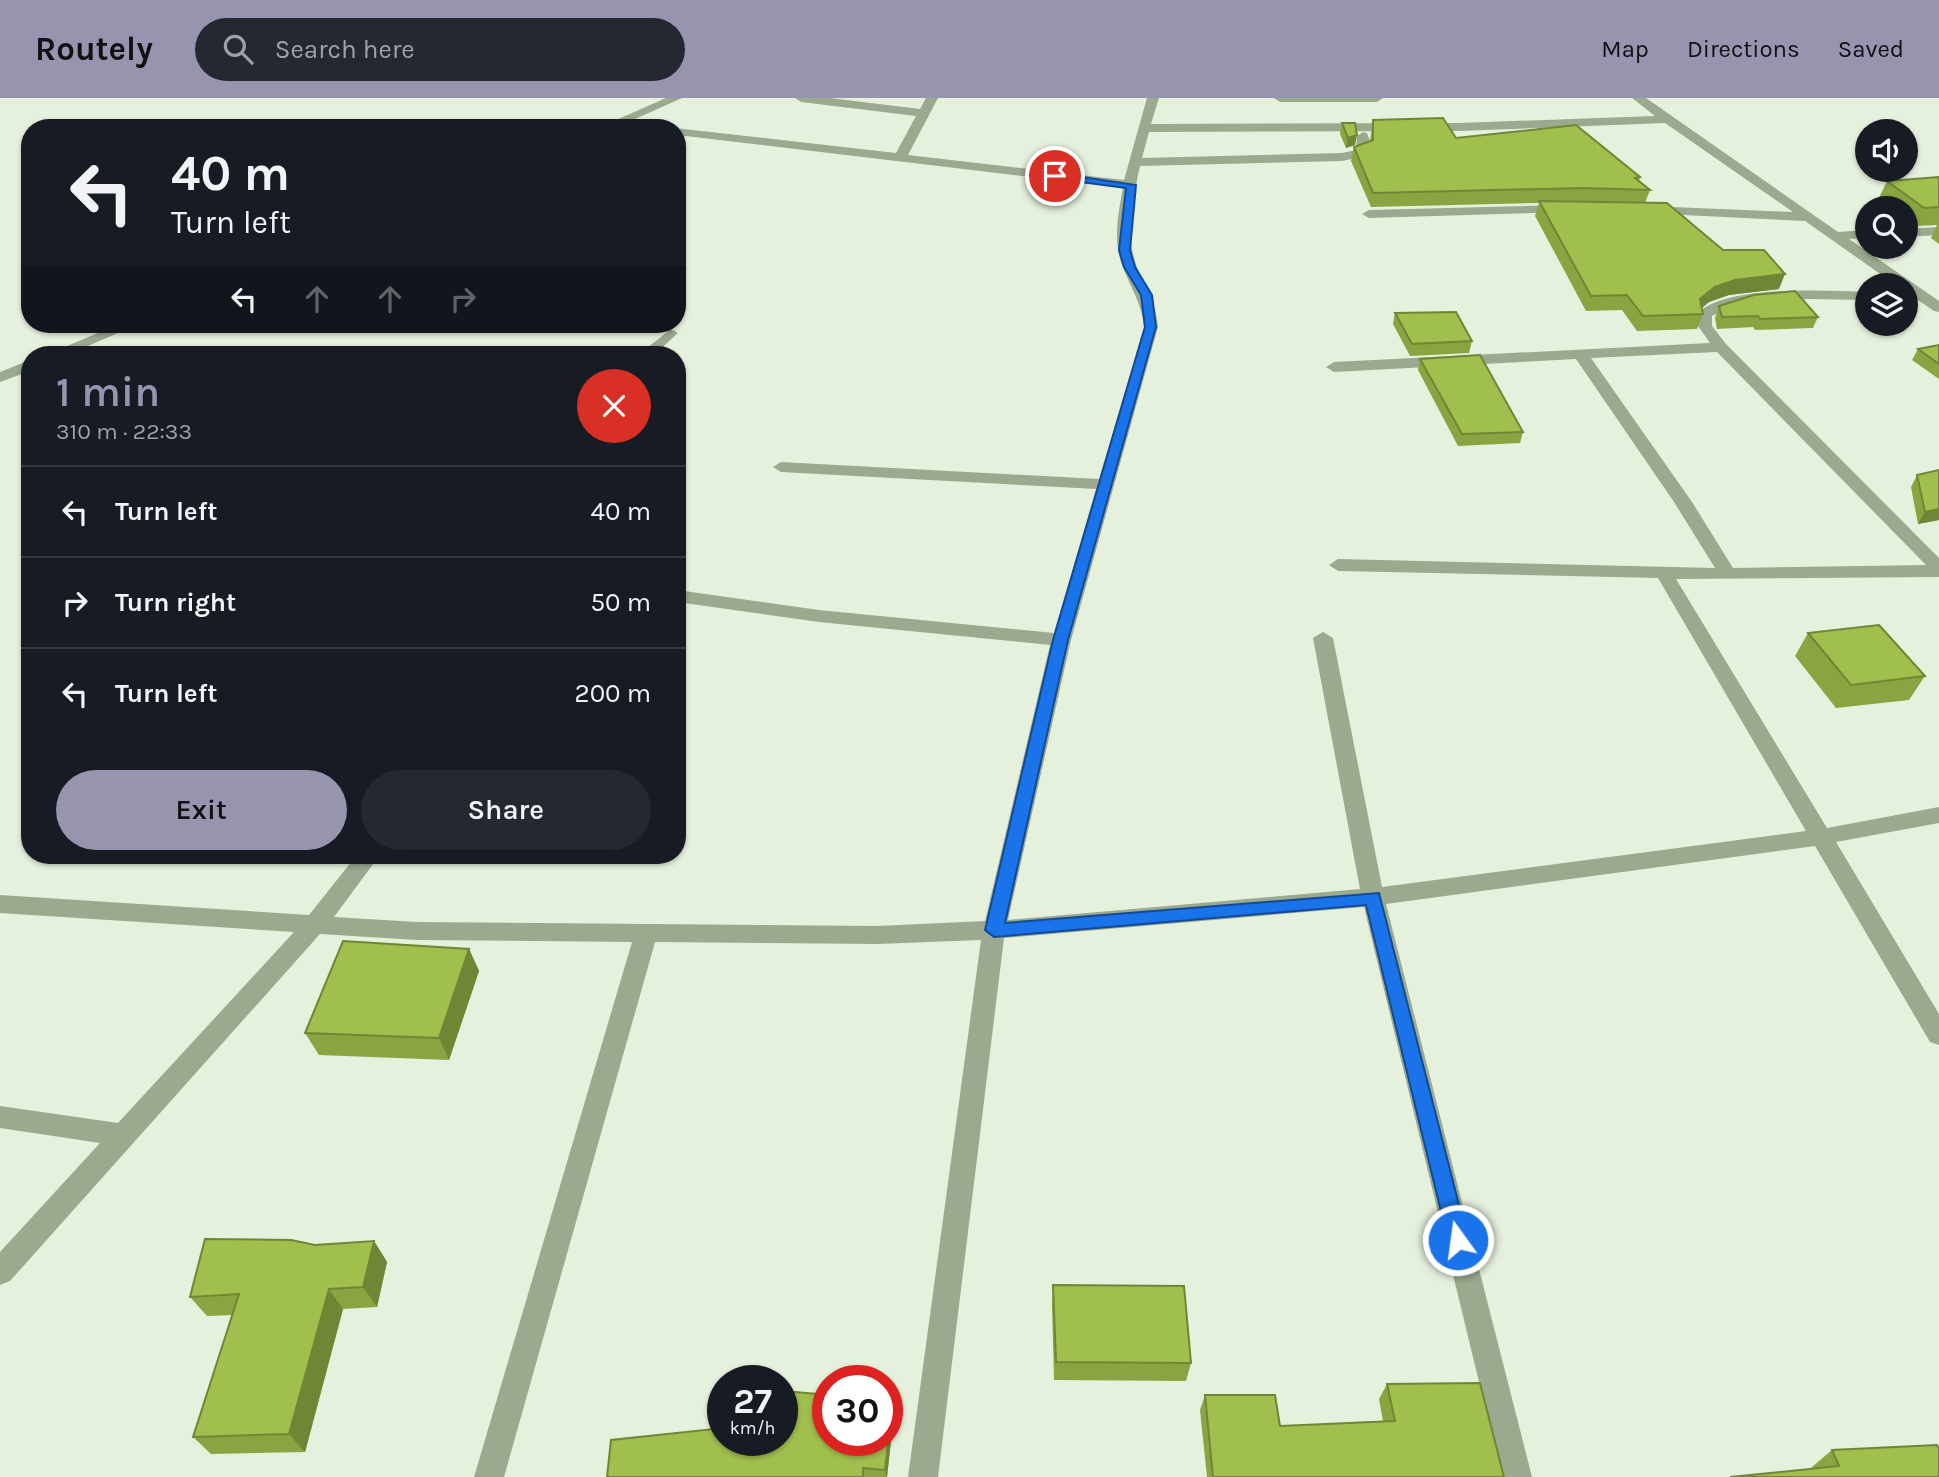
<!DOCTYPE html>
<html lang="en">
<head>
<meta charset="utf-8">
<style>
  :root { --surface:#171b24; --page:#242831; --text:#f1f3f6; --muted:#9ea1a6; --line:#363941; --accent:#9694ae }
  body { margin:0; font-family:Karla,sans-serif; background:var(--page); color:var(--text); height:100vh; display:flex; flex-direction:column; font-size:26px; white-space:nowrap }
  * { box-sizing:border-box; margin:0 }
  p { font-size:23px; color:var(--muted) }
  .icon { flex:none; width:38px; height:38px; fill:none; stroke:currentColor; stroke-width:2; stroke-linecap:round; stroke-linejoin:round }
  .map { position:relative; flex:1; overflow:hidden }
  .sheet { position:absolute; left:21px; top:248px; width:665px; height:518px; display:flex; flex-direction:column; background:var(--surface); border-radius:28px; box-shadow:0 2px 5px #0004 }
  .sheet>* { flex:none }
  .hud { position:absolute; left:21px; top:21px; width:665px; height:214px; border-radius:28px; box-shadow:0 2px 5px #0004; background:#171b24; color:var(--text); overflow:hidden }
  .buttons { position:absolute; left:1855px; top:21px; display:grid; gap:14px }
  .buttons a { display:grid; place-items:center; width:63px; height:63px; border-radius:50%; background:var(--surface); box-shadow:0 2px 5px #0004; font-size:35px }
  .speed { position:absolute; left:707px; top:1267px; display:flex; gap:14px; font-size:35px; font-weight:700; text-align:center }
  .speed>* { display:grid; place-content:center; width:91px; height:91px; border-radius:50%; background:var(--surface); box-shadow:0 2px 5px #0004; line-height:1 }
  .speed small { font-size:18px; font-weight:400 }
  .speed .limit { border:10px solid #d22; background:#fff; color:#111 }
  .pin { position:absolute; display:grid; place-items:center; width:60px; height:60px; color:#fff; margin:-30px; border:4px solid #fff; border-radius:50%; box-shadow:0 2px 7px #0007 }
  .me { position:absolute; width:77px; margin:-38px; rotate:346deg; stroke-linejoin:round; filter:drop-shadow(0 0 5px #0008) }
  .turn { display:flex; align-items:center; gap:24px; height:147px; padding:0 35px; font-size:32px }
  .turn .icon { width:91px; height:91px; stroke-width:2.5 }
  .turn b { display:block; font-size:49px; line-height:60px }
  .lanes { display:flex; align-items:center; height:66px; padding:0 35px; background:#0003; justify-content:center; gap:35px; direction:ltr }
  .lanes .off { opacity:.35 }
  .round { display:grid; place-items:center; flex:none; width:74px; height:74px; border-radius:37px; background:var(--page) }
  .headline { display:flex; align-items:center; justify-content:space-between; height:119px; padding:0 35px }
  h1 { font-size:42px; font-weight:600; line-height:52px; color:var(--accent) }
  .cta { display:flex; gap:14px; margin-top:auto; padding:14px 35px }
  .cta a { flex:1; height:80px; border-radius:42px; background:var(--accent); color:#111; font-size:28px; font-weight:600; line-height:80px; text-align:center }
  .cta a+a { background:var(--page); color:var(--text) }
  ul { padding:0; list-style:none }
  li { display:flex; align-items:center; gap:21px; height:91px; padding:0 35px; border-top:2px solid var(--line) }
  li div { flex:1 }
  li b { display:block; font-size:26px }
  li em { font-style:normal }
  header { display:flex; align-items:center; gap:42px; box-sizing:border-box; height:98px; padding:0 35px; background:var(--accent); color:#111 }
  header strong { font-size:33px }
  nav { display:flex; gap:38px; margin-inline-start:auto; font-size:24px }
  .search { width:490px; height:63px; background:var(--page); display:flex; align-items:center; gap:18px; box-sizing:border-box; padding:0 24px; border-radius:38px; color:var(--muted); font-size:26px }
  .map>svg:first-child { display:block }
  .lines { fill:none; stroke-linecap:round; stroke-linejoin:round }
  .minor { fill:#9ba98e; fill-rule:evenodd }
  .wall { fill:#8aa442 }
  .shaded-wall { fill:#708636 }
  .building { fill:#a0bf4d; stroke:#708636; stroke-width:2 }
  .route { fill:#1a73e8; stroke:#114b97; stroke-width:2 }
</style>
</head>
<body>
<header>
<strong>Routely</strong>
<div class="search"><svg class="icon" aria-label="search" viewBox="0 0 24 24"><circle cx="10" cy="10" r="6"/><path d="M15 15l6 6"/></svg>Search here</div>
<nav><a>Map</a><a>Directions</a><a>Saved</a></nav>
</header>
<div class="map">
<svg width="1939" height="1379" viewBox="0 0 1939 1379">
  <rect width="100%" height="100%" fill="#e6f1dd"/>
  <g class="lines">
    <path class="minor" d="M 666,0 L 682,0 L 615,30 L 598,30 Z
      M 795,0 L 830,0 L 920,11 L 926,0 L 938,0 L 908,57 L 1124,82 L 1147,0 L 1159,0 L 1151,26 L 1459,25 L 1655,18 L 1632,0 L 1646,0 L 1838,134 L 1867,132 L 1867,140 L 1849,141 L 1939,203 L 1939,214 L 1934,213 L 1906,194 L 1906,187 L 1896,187 L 1805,123 L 1643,115 L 1641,112 L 1648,108 L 1793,114 L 1665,25 L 1459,33 L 1149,34 L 1142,60 L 1342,55 L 1356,52 L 1357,38 L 1363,34 L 1367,35 L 1371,46 L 1365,58 L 1342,63 L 1140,68 C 1134,97 1125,134 1135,163 C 1142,187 1156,203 1158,229 L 1071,542 L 1008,822 L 1360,791 L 1313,540 L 1323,534 L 1333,540 L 1382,789 L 1806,733 L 1658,480 L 1338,473 L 1329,467 L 1338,461 L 1715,470 L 1674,404 L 1576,261 L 1334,274 L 1326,269 L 1334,264 L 1710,245 L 1698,228 L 1697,216 C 1725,186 1827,193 1867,194 L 1867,202 C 1816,202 1759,195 1712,218 L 1712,228 L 1726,246 L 1939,460 L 1939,479 L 1676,481 L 1827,730 L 1939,709 L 1939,725 L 1836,744 L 1939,916 L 1939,947 L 1930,944 L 1815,748 L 1386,806 L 1532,1379 L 1502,1379 L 1364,809 L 1004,840 L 938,1379 L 908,1379 L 981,842 L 877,846 L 655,844 L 504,1379 L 474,1379 L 632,844 L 417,842 L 320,836 L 10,1183 L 0,1187 L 0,1154 L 100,1045 L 0,1030 L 0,1008 L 118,1025 L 294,834 L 0,815 L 0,797 L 309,817 L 356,758 L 379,758 L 334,819 L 417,824 L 877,828 L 985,823 L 1050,547 L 819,524 L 677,504 L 677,492 L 819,512 L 1054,535 L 1096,391 L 781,374 L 773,369 L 781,364 L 1099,381 L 1144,229 C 1142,205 1130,189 1122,167 C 1113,143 1118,115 1123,90 L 677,37 L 675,30 L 896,55 L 916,18 L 801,4 ZM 1717,254 L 1926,467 L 1733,470 L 1692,404 L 1591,260 Z
      M 1274,0 L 1383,0 L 1377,4 L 1280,4 Z
      M 1564,107 L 1569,108 L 1569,114 L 1369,120 L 1362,116 L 1369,112 Z
      M 1939,129 L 1939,137 L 1906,139 L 1906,131 Z
      M 119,226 L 139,226 L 67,257 L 46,257 Z
      M 671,231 L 678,235 L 654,257 L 638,257 Z
      M 30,262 L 30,273 L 0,284 L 0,274 Z"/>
  </g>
  <path class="wall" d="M 1373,22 L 1640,79 L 1639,83 L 1650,92 L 1645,105 L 1723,152 L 1779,191 L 1729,197 L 1709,204 L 1702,210 L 1703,216 L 1697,231 L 1637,233 L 1622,212 L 1586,213 L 1535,118 L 1539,105 L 1371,109 L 1351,63 L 1354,49 L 1370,43 Z
    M 1342,25 L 1355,47 L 1346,50 L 1340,36 Z
    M 1939,79 L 1939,146 L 1931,140 L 1937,127 L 1915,128 L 1906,121 L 1906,110 L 1892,110 L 1879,100 L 1887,83 Z
    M 1719,208 L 1818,219 L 1813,230 L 1755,232 L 1753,229 L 1717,231 L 1715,220 Z
    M 1395,215 L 1472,243 L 1469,255 L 1410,258 L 1393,226 Z
    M 1939,247 L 1939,281 L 1912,262 L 1918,251 Z
    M 1420,261 L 1523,334 L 1520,345 L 1458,348 L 1418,272 Z
    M 1917,377 L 1939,422 L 1918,426 L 1911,389 Z
    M 1808,535 L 1925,578 L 1909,602 L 1836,610 L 1795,558 Z
    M 469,851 L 479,873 L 449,962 L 319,957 L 305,935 Z
    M 374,1143 L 387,1164 L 377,1209 L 343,1211 L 305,1354 L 211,1356 L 193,1339 L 233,1217 L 207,1218 L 190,1199 Z
    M 1053,1187 L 1191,1265 L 1186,1283 L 1054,1282 L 1052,1207 Z
    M 1387,1286 L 1504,1379 L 1207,1379 L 1200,1312 L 1205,1297 L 1280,1328 L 1383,1323 L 1379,1301 Z
    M 894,1316 L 887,1379 L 607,1379 Z
    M 1832,1352 L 1939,1379 L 1812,1371 L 1812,1369 Z"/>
  <path class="shaded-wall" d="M 1357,37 L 1355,47 L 1346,50 L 1348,40 Z
    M 1785,176 L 1779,191 L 1729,197 L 1709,204 L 1694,216 L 1700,201 L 1715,189 L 1735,182 Z
    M 1939,411 L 1939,422 L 1918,426 L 1925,414 Z
    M 469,851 L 479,873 L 449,962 L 439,940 Z
    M 374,1143 L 387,1164 L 377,1209 L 363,1189 Z
    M 329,1191 L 343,1211 L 305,1354 L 289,1336 Z
    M 893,1303 L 894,1316 L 887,1379 L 886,1379 L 885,1372 Z"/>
  <path class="building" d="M 1443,20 L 1456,40 L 1576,27 L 1640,79 L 1635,80 L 1650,92 L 1584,90 L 1373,95 L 1354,49 L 1373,42 L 1373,22 Z
    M 1342,25 L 1355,25 L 1357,37 L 1348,40 Z
    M 1939,79 L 1939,109 L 1924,110 L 1887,83 Z
    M 1539,103 L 1667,105 L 1723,152 L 1764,152 L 1785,176 L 1735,182 L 1715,189 L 1700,201 L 1703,216 L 1643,218 L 1627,197 L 1591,198 Z
    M 1795,193 L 1818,219 L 1760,221 L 1758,218 L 1722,219 L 1719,208 L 1754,197 Z
    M 1456,214 L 1472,243 L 1412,246 L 1395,215 Z
    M 1939,247 L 1939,266 L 1918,251 Z
    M 1480,257 L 1523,334 L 1462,336 L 1420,261 Z
    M 1939,372 L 1939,411 L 1925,414 L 1917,377 Z
    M 1879,527 L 1925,578 L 1851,587 L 1808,535 Z
    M 343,843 L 469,851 L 439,940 L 305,935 Z
    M 205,1141 L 291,1142 L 315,1147 L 374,1143 L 363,1189 L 329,1191 L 289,1336 L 193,1339 L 239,1196 L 190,1199 Z
    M 1053,1187 L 1184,1188 L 1191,1265 L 1056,1264 Z
    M 1480,1285 L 1504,1379 L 1213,1379 L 1205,1297 L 1275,1297 L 1280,1328 L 1395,1323 L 1387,1286 Z
    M 784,1293 L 828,1297 L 828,1342 L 887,1342 L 887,1302 L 893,1303 L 885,1372 L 863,1370 L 863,1379 L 607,1379 L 611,1342 L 723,1330 L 723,1342 L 782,1342 L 782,1301 Z
    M 1937,1347 L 1939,1351 L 1939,1379 L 1730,1379 L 1839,1368 L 1832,1352 Z"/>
  <path class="route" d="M 1055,75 L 1136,87 L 1130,152 L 1135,169 L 1152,197 L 1156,229 L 1068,542 L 1005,825 L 1379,795 L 1468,1142 L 1465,1149 L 1458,1152 L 1451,1149 L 1448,1142 L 1366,807 L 994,839 L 985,832 L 1053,542 L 1145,229 L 1141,197 L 1124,169 L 1119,152 L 1126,90 L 1051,80 Z"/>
</svg>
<div class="buttons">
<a><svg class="icon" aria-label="sound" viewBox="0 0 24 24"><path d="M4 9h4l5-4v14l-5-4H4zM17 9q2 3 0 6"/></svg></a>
<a><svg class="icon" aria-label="search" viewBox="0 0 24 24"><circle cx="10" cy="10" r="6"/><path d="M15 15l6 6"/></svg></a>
<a><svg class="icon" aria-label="layers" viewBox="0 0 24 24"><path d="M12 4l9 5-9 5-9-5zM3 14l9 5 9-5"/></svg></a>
</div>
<div class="speed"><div>27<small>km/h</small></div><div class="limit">30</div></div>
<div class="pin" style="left:1055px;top:78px;background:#d93025"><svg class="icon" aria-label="arrive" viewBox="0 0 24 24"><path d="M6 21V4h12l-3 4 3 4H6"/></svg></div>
<svg class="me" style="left:1458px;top:1142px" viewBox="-20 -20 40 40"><circle r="17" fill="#1a73e8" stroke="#fff" stroke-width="3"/><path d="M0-11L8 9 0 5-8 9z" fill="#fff"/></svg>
<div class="hud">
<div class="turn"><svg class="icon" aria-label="left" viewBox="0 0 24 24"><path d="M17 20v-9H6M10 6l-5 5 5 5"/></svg><div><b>40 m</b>Turn left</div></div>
<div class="lanes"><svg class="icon" aria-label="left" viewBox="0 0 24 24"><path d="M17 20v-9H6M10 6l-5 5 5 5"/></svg><svg class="icon off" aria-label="ahead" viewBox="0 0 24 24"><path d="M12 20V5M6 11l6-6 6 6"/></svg><svg class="icon off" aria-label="ahead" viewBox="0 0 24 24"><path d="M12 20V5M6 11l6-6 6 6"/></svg><svg class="icon off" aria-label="right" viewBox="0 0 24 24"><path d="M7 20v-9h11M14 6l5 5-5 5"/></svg></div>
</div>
<section class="sheet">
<div class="headline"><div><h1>1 min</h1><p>310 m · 22:33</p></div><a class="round" style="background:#d93025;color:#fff"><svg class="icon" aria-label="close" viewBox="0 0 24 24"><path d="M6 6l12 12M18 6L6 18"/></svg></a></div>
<ul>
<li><svg class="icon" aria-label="left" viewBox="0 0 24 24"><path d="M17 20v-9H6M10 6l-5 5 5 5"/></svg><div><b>Turn left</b></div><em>40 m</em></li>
<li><svg class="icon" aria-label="right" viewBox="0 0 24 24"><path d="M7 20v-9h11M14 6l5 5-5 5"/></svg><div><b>Turn right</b></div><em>50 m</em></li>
<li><svg class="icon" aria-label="left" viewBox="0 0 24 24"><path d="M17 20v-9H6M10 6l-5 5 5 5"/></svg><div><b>Turn left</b></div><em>200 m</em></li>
</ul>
<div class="cta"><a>Exit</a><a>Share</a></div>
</section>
</div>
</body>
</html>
